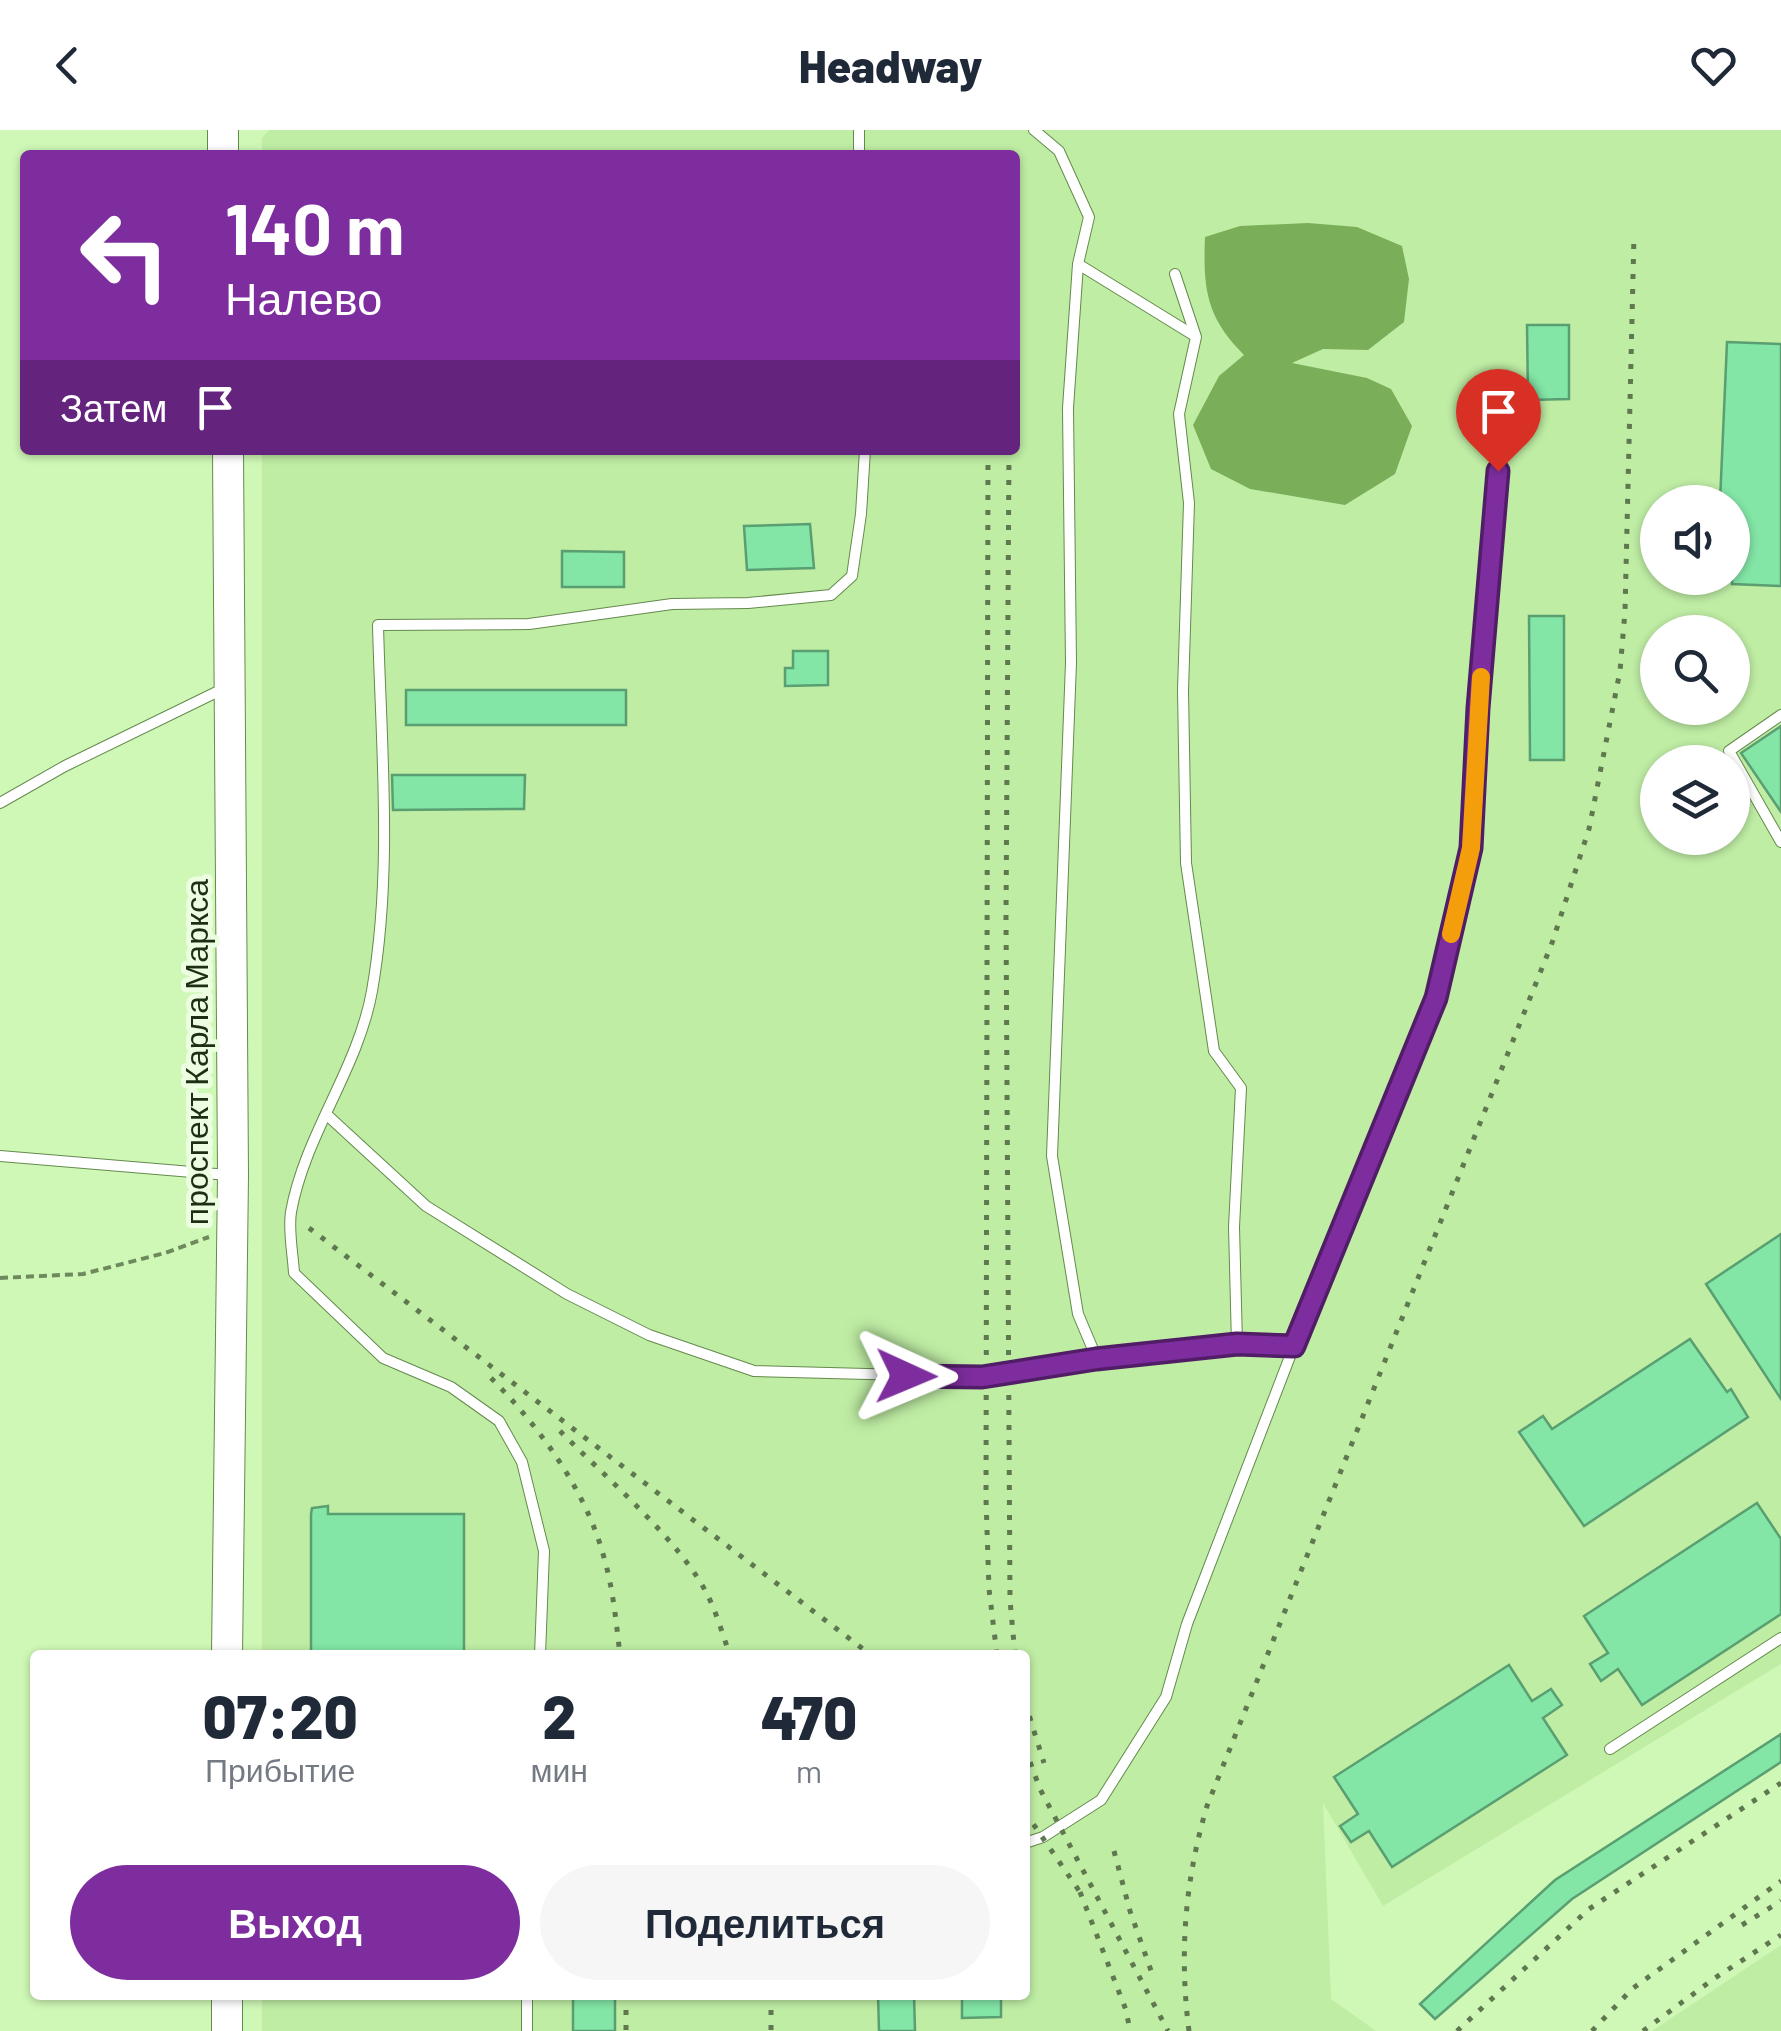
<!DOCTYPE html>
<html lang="ru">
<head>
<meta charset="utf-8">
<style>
  :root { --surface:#fff; --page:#f6f6f7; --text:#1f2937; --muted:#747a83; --accent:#7d2d9e }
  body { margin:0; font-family:Barlow,sans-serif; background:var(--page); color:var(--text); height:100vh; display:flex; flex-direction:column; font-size:38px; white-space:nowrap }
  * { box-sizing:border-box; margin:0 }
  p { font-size:32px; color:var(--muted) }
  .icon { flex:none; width:55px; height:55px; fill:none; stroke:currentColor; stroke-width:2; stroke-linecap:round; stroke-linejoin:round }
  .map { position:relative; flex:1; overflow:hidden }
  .sheet { position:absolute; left:30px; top:1520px; width:1000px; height:350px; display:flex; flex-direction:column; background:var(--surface); border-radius:10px; box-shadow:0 2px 8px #0004 }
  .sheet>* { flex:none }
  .hud { position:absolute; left:20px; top:20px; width:1000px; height:305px; border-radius:10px; box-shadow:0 2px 8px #0004; background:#7d2d9e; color:#fff; overflow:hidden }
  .tools { position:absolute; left:1640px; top:355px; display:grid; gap:20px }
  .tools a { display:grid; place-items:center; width:110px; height:110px; border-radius:50%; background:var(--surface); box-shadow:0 2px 8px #0004; font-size:50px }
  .pin { position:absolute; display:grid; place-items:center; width:85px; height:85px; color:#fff; margin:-102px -42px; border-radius:50% 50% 50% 0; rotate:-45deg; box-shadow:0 0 10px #0007 }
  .pin .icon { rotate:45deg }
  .me { position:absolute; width:110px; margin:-55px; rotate:91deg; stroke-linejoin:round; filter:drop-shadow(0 0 8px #0008) }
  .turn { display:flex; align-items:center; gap:35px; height:210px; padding:0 40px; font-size:45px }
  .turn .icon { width:130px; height:130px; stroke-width:2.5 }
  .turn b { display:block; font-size:70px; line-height:85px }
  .then { display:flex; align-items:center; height:95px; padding:0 40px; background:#0003; gap:20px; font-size:38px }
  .eta { display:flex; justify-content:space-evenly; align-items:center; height:170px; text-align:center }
  .eta b { font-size:60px; font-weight:800; line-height:70px }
  .action { display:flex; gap:20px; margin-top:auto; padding:20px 40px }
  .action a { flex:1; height:115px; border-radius:60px; background:var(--accent); color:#fff; font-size:40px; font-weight:800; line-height:115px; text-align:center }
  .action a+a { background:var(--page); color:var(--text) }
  header { display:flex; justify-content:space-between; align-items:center; height:130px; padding:0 40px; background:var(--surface); font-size:45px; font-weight:800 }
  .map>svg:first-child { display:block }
  .built { fill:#bfeda4; fill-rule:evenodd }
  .water { fill:#7aae58 }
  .building { fill:#83e5a6; stroke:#5a9f72; stroke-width:2.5 }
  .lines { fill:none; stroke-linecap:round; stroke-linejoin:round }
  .service-casing { stroke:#658a4d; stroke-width:12 }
  .secondary-casing { stroke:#658a4d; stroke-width:32 }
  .path { stroke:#6e895d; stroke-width:4; stroke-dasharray:8 5; stroke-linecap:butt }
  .service { stroke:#fff; stroke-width:10 }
  .secondary { stroke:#fff; stroke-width:30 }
  .rail { stroke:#5f7850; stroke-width:5; stroke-dasharray:5 10; stroke-linecap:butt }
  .route-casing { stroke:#511d67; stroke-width:25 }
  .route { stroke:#7d2d9e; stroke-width:18 }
  .slow { stroke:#f59e0b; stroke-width:18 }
  .labels { text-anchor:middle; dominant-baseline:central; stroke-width:10; stroke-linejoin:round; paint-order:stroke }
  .street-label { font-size:32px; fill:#1e2e14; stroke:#ecfde2 }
</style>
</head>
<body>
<header><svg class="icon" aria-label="back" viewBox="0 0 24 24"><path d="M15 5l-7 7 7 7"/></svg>Headway<svg class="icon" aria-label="heart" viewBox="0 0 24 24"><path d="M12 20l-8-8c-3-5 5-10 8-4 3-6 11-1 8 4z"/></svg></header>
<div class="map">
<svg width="1781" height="1901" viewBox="0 0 1781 1901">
  <rect width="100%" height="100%" fill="#cff8b6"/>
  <path class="built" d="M 269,0 L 1781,0 L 1781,1534 L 1383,1776 L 1323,1673 L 1331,1869 L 1376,1901 L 262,1901 L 262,1865 L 1025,1865 L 1025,1525 L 262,1525 L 262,320 L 1015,320 L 1015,25 L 262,25 L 262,8 ZM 1658,372 L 1732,372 L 1732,448 L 1658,448 ZM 1658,502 L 1732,502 L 1732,578 L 1658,578 ZM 1658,632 L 1732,632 L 1732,708 L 1658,708 Z
    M 1781,1815 L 1781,1901 L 1652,1901 Z"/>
  <path class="water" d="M 1308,93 L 1357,97 L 1402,116 L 1409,149 L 1404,192 L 1368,220 L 1323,219 L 1292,233 L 1367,248 L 1391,259 L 1412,296 L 1395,344 L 1345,375 L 1250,359 L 1211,339 L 1193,295 L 1219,246 L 1244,225 C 1206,187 1203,159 1205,107 L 1240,96 Z"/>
  <path class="building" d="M 1527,195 L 1569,195 L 1569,269 L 1528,270 Z
    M 1727,212 L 1781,214 L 1781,456 L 1732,454 L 1732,372 L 1720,372 Z
    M 810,394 L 814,438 L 747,440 L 744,396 Z
    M 562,421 L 624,422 L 624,457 L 562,457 Z
    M 1529,486 L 1564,486 L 1564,630 L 1530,630 Z
    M 793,521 L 828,521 L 828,555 L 785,556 L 785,538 L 793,538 Z
    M 406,560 L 626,560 L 626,595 L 406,595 Z
    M 1781,596 L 1781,682 L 1741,623 Z
    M 392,645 L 525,645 L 524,679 L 393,680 Z
    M 1781,1104 L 1781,1269 L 1706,1154 Z
    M 1690,1209 L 1727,1262 L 1731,1259 L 1748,1287 L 1584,1396 L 1519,1302 L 1543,1286 L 1552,1299 Z
    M 1757,1373 L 1781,1409 L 1781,1484 L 1642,1575 L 1618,1539 L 1601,1551 L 1590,1534 L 1608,1523 L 1584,1486 Z
    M 328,1376 L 328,1384 L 464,1384 L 464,1525 L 311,1525 L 311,1384 L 312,1378 Z
    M 1509,1535 L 1532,1571 L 1551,1559 L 1562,1575 L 1543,1588 L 1567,1625 L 1392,1737 L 1369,1701 L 1351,1712 L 1340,1696 L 1358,1684 L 1334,1647 Z
    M 1781,1604 L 1781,1632 L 1572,1769 L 1435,1889 L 1420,1874 L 1555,1750 Z
    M 573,1865 L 615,1865 L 615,1901 L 573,1901 Z
    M 878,1865 L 914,1865 L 915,1901 L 879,1901 Z
    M 962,1865 L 1001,1865 L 1001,1887 L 962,1888 Z"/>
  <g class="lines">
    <g class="service-casing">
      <path id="service" d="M 859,0 L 859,25
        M 1034,0 L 1059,21 L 1089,87 L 1078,134 L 1068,278 L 1071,533 L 1052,1026 L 1078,1184 L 1097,1229
        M 1078,134 L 1195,206
        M 1175,144 L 1196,207 L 1179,284 L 1189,373 L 1183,560 L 1186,733 L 1214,921 L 1241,958 L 1234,1097 L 1237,1214
        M 1781,585 L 1729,621 L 1781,712
        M 0,673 L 65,636 L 227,557
        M 326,984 L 426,1076 L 567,1164 L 649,1205 L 754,1241 L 982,1247 L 1097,1229 L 1237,1214 L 1294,1216
        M 0,1026 L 228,1045
        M 540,1525 L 544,1421 L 522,1332 L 499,1291 L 451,1257 L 383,1228 L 294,1143 C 293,1124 288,1101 291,1082 C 305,1004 358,939 372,861 C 393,741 381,616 378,495 L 529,494 L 672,474 L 748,473 L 831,465 L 852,446 L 861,384 L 865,320
        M 1610,1619 L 1781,1508
        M 1025,1713 L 1043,1707 L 1101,1670 L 1166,1567 L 1187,1494 L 1294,1216 L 1436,868 L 1471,718 L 1478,578 L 1498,341
        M 527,1865 L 527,1901"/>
    </g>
    <g class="secondary-casing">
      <path id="secondary" d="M 223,0 L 223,25
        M 227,1525 L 233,1045 L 228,320
        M 227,1865 L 227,1901"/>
    </g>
    <path class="path" d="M 0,1148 L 83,1144 L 165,1123 L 209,1107"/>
    <use href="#service" class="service"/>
    <use href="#secondary" class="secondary"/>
    <path class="rail" d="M 988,320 L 986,1369 L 989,1459 L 997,1525
      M 1009,320 L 1006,787 L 1010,1470 L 1015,1525
      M 309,1098 L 871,1525
      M 491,1248 C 538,1295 585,1359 603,1424 C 613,1457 616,1491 620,1525
      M 560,1301 C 603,1345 682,1412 708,1466 C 717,1484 723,1506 730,1525
      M 1025,1572 L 1044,1633
      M 1025,1618 L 1040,1659 L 1168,1901
      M 1025,1682 L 1082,1765
      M 1114,1721 L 1130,1781 L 1154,1849
      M 1080,1762 L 1126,1880 L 1130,1901
      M 1742,1795 L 1781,1771
      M 626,1865 L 626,1901
      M 771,1865 L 771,1901
      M 1189,1901 C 1179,1824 1185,1750 1207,1676 L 1552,813 L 1589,699 L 1620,541 L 1625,481 L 1634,105
      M 1457,1901 L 1589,1779 L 1781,1653
      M 1592,1901 L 1632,1859 L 1781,1751
      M 1643,1901 L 1715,1848 L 1781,1805"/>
  </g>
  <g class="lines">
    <g class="route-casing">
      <path id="route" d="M 906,1246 L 982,1247 L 1096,1229 L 1237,1214 L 1294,1216 L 1436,868 L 1471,718 L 1478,578 L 1498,341"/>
    </g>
    <use href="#route" class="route"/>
    <path class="slow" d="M 1451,804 L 1471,718 L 1481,547"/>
  </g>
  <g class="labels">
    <g class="street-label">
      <text transform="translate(195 922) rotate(-90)">проспект Карла Маркса</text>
    </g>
  </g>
</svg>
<div class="tools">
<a><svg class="icon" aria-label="sound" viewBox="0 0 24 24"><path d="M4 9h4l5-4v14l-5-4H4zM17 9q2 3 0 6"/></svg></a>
<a><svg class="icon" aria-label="search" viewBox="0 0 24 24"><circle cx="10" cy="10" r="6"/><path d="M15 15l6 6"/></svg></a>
<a><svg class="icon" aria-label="layers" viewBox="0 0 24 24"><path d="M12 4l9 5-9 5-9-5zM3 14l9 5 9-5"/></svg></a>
</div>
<div class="pin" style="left:1498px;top:341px;background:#d93025"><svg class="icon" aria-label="arrive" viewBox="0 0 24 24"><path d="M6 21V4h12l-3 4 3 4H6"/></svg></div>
<svg class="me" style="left:906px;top:1246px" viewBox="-20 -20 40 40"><path d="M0-17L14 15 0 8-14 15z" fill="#7d2d9e" stroke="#fff" stroke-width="4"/></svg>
<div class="hud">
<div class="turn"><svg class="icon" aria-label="left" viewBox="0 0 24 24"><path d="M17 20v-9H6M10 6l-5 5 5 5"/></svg><div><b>140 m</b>Налево</div></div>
<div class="then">Затем<svg class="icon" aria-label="arrive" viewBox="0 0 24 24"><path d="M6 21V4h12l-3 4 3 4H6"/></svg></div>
</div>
<section class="sheet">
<div class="eta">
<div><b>07:20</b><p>Прибытие</p></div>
<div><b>2</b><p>мин</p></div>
<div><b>470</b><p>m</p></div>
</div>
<div class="action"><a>Выход</a><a>Поделиться</a></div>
</section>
</div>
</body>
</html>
